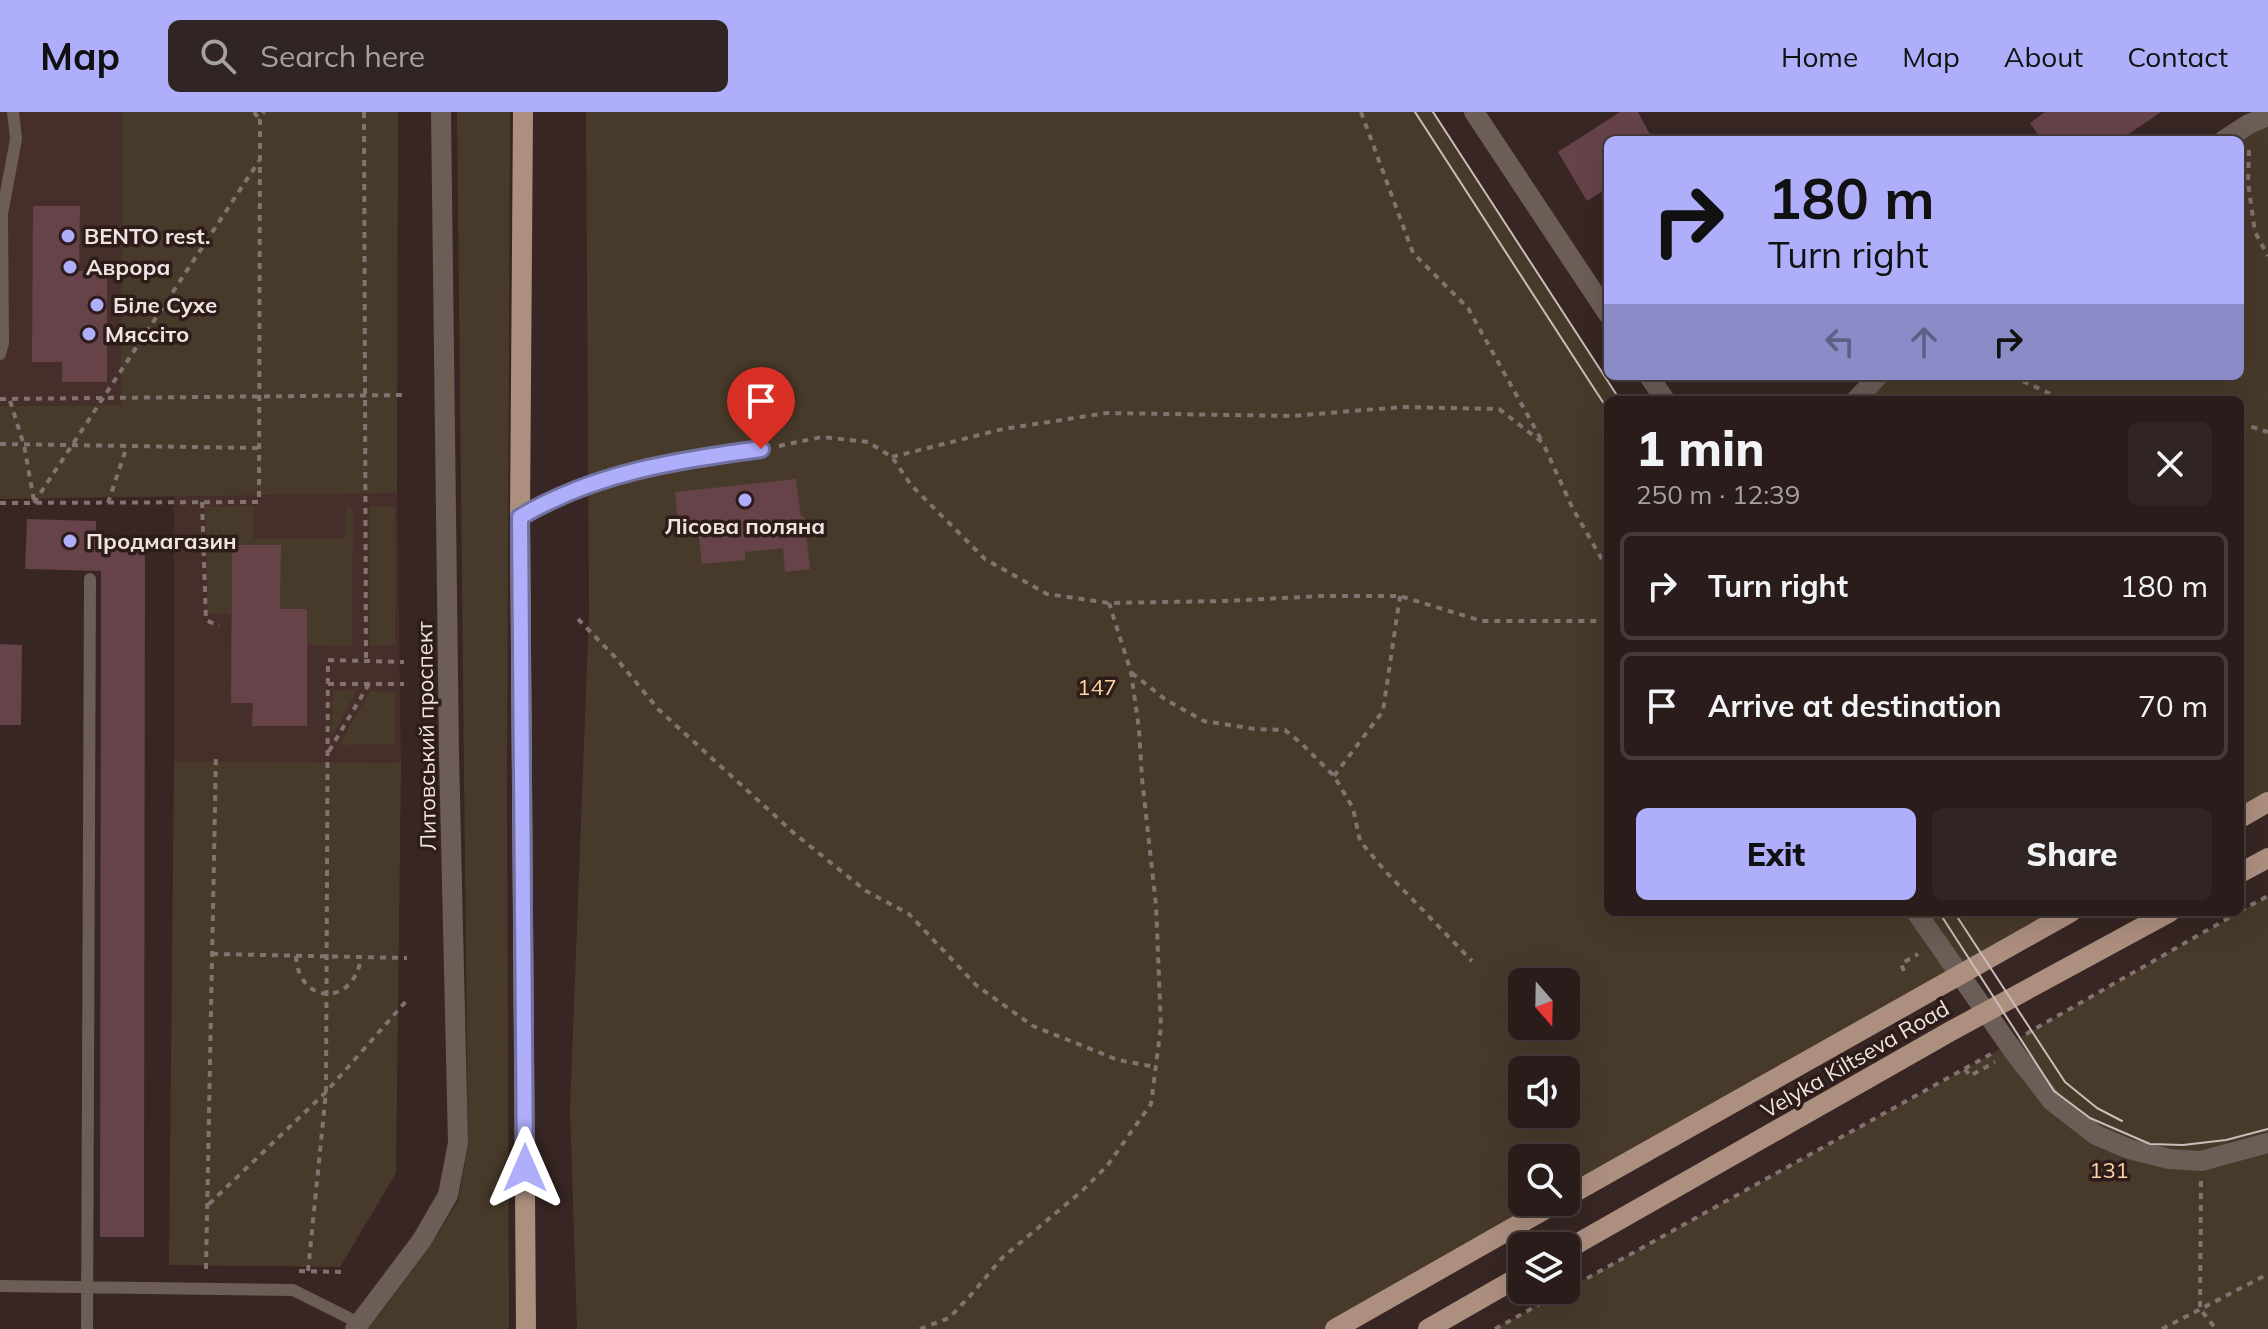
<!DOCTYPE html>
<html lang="en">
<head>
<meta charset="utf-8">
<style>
  :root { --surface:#291c1a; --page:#312523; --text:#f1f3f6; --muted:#a5a1a2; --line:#453a39; --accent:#aeaefa }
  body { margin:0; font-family:Mulish,sans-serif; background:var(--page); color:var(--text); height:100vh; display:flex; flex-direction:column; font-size:30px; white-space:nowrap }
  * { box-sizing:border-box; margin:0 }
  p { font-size:26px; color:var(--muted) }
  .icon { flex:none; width:44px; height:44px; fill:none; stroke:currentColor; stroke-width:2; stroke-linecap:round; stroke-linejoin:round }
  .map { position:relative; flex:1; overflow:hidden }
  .side { position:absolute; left:1604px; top:284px; width:640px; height:520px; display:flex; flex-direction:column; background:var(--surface); border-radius:12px; box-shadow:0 8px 32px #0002,0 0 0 2px var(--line) }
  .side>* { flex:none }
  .top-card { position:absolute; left:1604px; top:24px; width:640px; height:244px; border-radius:12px; box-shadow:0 8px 32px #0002,0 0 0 2px var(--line); background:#aeaefa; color:#111; overflow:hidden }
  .needle { width:52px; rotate:160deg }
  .tools { position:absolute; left:1508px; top:856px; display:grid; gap:16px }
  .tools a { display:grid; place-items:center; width:72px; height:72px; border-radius:12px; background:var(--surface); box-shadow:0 8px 32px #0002,0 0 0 2px var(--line); font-size:40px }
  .pin { position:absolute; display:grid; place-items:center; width:68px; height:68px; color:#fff; margin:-82px -34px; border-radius:50% 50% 50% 0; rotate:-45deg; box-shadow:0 0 8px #0007 }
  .pin .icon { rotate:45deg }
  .me { position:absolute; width:88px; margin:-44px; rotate:0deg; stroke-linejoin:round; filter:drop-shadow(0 0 6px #0008) }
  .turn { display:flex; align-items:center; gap:28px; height:168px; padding:0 32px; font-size:36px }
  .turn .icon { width:104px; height:104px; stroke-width:2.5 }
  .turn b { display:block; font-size:56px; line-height:68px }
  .lanes { display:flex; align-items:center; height:76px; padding:0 32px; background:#0003; justify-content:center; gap:40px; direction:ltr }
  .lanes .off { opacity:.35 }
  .round { display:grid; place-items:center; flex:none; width:84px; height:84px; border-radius:12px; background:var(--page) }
  .summary { display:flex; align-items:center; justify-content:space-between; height:136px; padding:0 32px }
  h1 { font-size:48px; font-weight:800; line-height:60px }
  .action { display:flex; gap:16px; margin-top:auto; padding:16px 32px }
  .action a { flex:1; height:92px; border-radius:12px; background:var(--accent); color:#111; font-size:32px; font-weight:800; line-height:92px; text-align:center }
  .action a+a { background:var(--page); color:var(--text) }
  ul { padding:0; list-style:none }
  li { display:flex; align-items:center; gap:24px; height:108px; margin:0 16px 12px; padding:0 16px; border:4px solid var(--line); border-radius:12px }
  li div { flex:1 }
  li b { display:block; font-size:30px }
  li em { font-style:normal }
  header { display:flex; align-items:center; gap:48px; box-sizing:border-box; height:112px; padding:0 40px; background:var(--accent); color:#111 }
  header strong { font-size:38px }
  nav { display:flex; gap:44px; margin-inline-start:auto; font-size:28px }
  .search { width:560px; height:72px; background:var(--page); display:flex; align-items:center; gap:20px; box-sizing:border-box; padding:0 28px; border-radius:12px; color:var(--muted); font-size:30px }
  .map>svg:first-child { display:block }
  .built { fill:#462f2b }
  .green { fill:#483a2a; fill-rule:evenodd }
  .building { fill:#664349 }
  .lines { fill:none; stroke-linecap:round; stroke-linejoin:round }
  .path { stroke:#827370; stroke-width:4; stroke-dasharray:6 6; stroke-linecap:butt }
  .lane { stroke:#6c5d56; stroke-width:12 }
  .street { stroke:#6c5d56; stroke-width:20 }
  .primary { stroke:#ad8f7f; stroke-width:20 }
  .tram { stroke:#c9bcba; stroke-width:2 }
  .route-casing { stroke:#7171a2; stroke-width:20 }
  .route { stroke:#aeaefa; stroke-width:14 }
  .poi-dot { fill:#aeaefa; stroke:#2d1c19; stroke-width:3 }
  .labels { text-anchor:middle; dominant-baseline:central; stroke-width:7; stroke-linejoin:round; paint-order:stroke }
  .poi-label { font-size:22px; font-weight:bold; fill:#f0e4e2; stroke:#2d1c19; text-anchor:start }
  .park-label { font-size:22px; fill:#fdd3a1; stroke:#2d1c19 }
  .street-label { font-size:22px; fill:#f0e4e2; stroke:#2d1c19 }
</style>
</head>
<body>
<header>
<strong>Map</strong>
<div class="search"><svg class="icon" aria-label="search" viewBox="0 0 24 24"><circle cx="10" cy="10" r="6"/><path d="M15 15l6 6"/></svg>Search here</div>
<nav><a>Home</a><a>Map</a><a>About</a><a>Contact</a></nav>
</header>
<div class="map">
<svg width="2268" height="1217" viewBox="0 0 2268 1217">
  <rect width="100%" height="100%" fill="#372623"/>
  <path class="built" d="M 0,0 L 122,0 L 121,293 L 0,294 Z
    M 397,381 L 401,651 L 174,649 L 174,384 Z"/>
  <path class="green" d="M 122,0 L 398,0 L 397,381 L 0,387 L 0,294 L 121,293 Z
    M 457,0 L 510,0 L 507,686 L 509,1217 L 368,1217 L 431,1133 L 458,1089 L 468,1035 Z
    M 586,0 L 1433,0 L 1620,288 L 1608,288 L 1608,800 L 2071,800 L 1566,1085 L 1566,1046 L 1522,1046 L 1522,1090 L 1558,1090 L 1335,1217 L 577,1217 L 570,997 L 589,501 ZM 1522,870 L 1566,870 L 1566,914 L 1522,914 ZM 1522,958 L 1566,958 L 1566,1002 L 1522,1002 Z
    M 2268,4 L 2268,690 L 2240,706 L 2240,288 L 1856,288 L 1878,264 L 2240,264 L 2240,28 Z
    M 254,394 L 254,427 L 345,427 L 346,395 L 353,395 L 352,534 L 307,533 L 307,497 L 280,497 L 281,434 L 232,433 L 231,503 L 208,501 L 205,395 Z
    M 369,395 L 395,395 L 395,533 L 369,533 Z
    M 357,578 L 331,627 L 333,579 Z
    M 370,579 L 395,580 L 395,632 L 339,633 Z
    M 174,649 L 401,651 L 396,1061 L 340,1155 L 169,1153 Z
    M 2268,784 L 2268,1217 L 1495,1217 L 1965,957 Z"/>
  <path class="building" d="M 1620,0 L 1638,0 L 1653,28 L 1608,28 L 1608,76 L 1587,89 L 1558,40 Z
    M 2045,0 L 2161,0 L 2120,28 L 2042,28 L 2030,11 Z
    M 33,94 L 80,94 L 79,159 L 107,159 L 107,270 L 62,270 L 62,250 L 32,250 Z
    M 796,367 L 801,405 L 804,404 L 810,457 L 785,460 L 783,436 L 745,440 L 745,448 L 702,452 L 698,417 L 679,419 L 675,380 Z
    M 27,407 L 96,409 L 96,430 L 145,430 L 144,1125 L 100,1125 L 101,459 L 25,457 Z
    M 232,433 L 281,433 L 280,497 L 307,497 L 307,614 L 252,614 L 253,591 L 231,591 Z
    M 0,532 L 22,533 L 21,613 L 0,613 Z"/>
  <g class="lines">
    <path class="path" d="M 254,0 L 260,8
      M 364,0 L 366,549
      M 1361,0 L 1413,141 L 1468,196 L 1542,329
      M 2249,38 L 2248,71 L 2255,120 L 2268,144
      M 2012,264 L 2057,285 L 2068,288
      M 0,287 L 404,283
      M 10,289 L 24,333 L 34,389
      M 2240,311 L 2268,320
      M 0,332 L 258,336
      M 779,334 L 822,325 L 868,330 L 892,345 L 911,373 L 985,447 L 1047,482 L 1109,491 L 1224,489 L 1323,484 L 1400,484 L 1482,509 L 1608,509
      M 892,345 L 1003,317 L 1107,301 L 1292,304 L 1402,295 L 1499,297 L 1543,331 L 1572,395 L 1608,458
      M 202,390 L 206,508 L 219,514
      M 0,391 L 259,390 L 260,8 L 264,0
      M 34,391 L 259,49
      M 108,391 L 127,334
      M 578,507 L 615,545 L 659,598 L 795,722 L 866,779 L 909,802 L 976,873 L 1033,914 L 1118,948 L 1156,955
      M 1132,561 L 1166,588 L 1204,609 L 1255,617 L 1285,618 L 1302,632 L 1334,664 L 1353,696 L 1360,729 L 1386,760 L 1472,849
      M 328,572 L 404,572
      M 329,639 L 369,572
      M 1334,664 L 1383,599 L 1400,484
      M 2240,799 L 2268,784
      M 212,842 L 407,846
      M 296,844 C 298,892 353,896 361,846
      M 1904,859 L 1901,852 L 1918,842
      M 2026,922 L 2239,800
      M 1965,957 L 1970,964 L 1995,950
      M 2201,1069 L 2200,1197 L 2216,1217
      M 209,1092 L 326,980 L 408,887
      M 206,1157 L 216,642
      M 299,1159 L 345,1160
      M 308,1159 L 326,980 L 328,548 L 404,550
      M 1566,1178 L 1991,942
      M 920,1217 L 949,1206 L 970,1184 L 1002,1146 L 1082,1079 L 1107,1054 L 1151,992 L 1161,914 L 1156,793 L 1142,667 L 1139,617 L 1131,560 L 1109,491
      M 1495,1217 L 1565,1178
      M 2162,1217 L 2268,1162"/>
    <path class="lane" d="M 0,242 L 3,231 L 2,102 L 16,27 L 13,0
      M 520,405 C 598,359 673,349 761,337
      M 0,1174 L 293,1178 L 359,1211
      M 87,1217 L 90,467"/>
    <path class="street" d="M 1474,0 L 1608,202
      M 2224,28 L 2249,12 L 2268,4
      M 1649,264 L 1665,288
      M 1856,288 L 1878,264
      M 1916,800 L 2014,940 L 2052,989 L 2096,1023 L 2129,1037 L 2169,1047 L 2201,1049 L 2268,1031
      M 355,1217 L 422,1128 L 448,1083 L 458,1031 L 449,642 L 441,0"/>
    <path class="primary" d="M 523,0 L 520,405 L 526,1217
      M 2240,706 L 2268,690
      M 2240,761 L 2268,746
      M 1566,1085 L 2071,800
      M 1566,1138 L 1951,919 L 2170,800
      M 1335,1217 L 1558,1090
      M 1428,1217 L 1522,1163"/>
    <path class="tram" d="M 1415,0 L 1608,298
      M 1433,0 L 1620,288
      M 1939,800 L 2054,979 L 2090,1006 L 2150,1032 L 2183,1033 L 2226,1028 L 2268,1017
      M 1954,800 L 2065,970 L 2097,996 L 2122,1009"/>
  </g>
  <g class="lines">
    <g class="route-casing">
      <path id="route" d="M 525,1056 L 520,405 C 596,360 675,349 761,337"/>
    </g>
    <use href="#route" class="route"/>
  </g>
  <g class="poi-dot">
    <circle cx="68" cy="124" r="8"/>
    <circle cx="70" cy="155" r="8"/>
    <circle cx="97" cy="193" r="8"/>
    <circle cx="89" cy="222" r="8"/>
    <circle cx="745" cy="388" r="8"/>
    <circle cx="70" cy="429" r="8"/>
  </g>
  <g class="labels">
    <g class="poi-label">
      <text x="84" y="124">BENTO rest.</text>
      <text x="86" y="155">Аврора</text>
      <text x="113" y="193">Біле Сухе</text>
      <text x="105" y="222">Мяссіто</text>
      <text x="745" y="414" text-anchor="middle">Лісова поляна</text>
      <text x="86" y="429">Продмагазин</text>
    </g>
    <g class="park-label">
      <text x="1097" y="575">147</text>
      <text x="2109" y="1058">131</text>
    </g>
    <g class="street-label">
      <text transform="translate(426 624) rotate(-91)">Литовський проспект</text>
      <text transform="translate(1855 947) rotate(-30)">Velyka Kiltseva Road</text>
    </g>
  </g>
</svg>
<div class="tools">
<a><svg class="needle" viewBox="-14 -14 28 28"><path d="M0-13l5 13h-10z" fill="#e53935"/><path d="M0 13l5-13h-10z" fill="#a5a1a2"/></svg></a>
<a><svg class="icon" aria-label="sound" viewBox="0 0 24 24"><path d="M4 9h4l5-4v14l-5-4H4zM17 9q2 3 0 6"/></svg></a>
<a><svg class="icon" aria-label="search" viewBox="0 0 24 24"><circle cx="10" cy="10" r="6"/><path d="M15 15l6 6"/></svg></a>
<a><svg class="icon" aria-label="layers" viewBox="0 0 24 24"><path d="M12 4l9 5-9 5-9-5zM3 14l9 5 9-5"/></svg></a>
</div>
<div class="pin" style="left:761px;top:337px;background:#d93025"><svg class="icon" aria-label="arrive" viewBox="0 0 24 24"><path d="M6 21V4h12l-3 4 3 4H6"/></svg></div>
<svg class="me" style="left:525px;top:1056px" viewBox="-20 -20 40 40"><path d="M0-17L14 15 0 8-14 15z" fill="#aeaefa" stroke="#fff" stroke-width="4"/></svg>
<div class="top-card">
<div class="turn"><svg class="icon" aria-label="right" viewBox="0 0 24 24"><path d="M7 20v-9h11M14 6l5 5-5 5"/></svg><div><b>180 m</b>Turn right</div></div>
<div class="lanes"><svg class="icon off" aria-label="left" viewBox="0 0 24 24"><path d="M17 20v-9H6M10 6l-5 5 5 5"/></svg><svg class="icon off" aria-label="ahead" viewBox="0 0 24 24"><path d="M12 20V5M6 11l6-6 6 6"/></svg><svg class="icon" aria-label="right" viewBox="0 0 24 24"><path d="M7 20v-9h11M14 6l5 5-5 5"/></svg></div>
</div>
<section class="side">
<div class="summary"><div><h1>1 min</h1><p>250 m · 12:39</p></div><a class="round"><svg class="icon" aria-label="close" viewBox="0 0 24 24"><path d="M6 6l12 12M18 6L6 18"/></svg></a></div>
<ul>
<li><svg class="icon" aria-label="right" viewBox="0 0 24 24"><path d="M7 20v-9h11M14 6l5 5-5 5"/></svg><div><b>Turn right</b></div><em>180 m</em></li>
<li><svg class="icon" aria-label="arrive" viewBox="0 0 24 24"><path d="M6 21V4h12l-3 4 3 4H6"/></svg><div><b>Arrive at destination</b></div><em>70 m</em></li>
</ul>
<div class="action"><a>Exit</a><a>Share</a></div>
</section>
</div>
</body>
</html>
